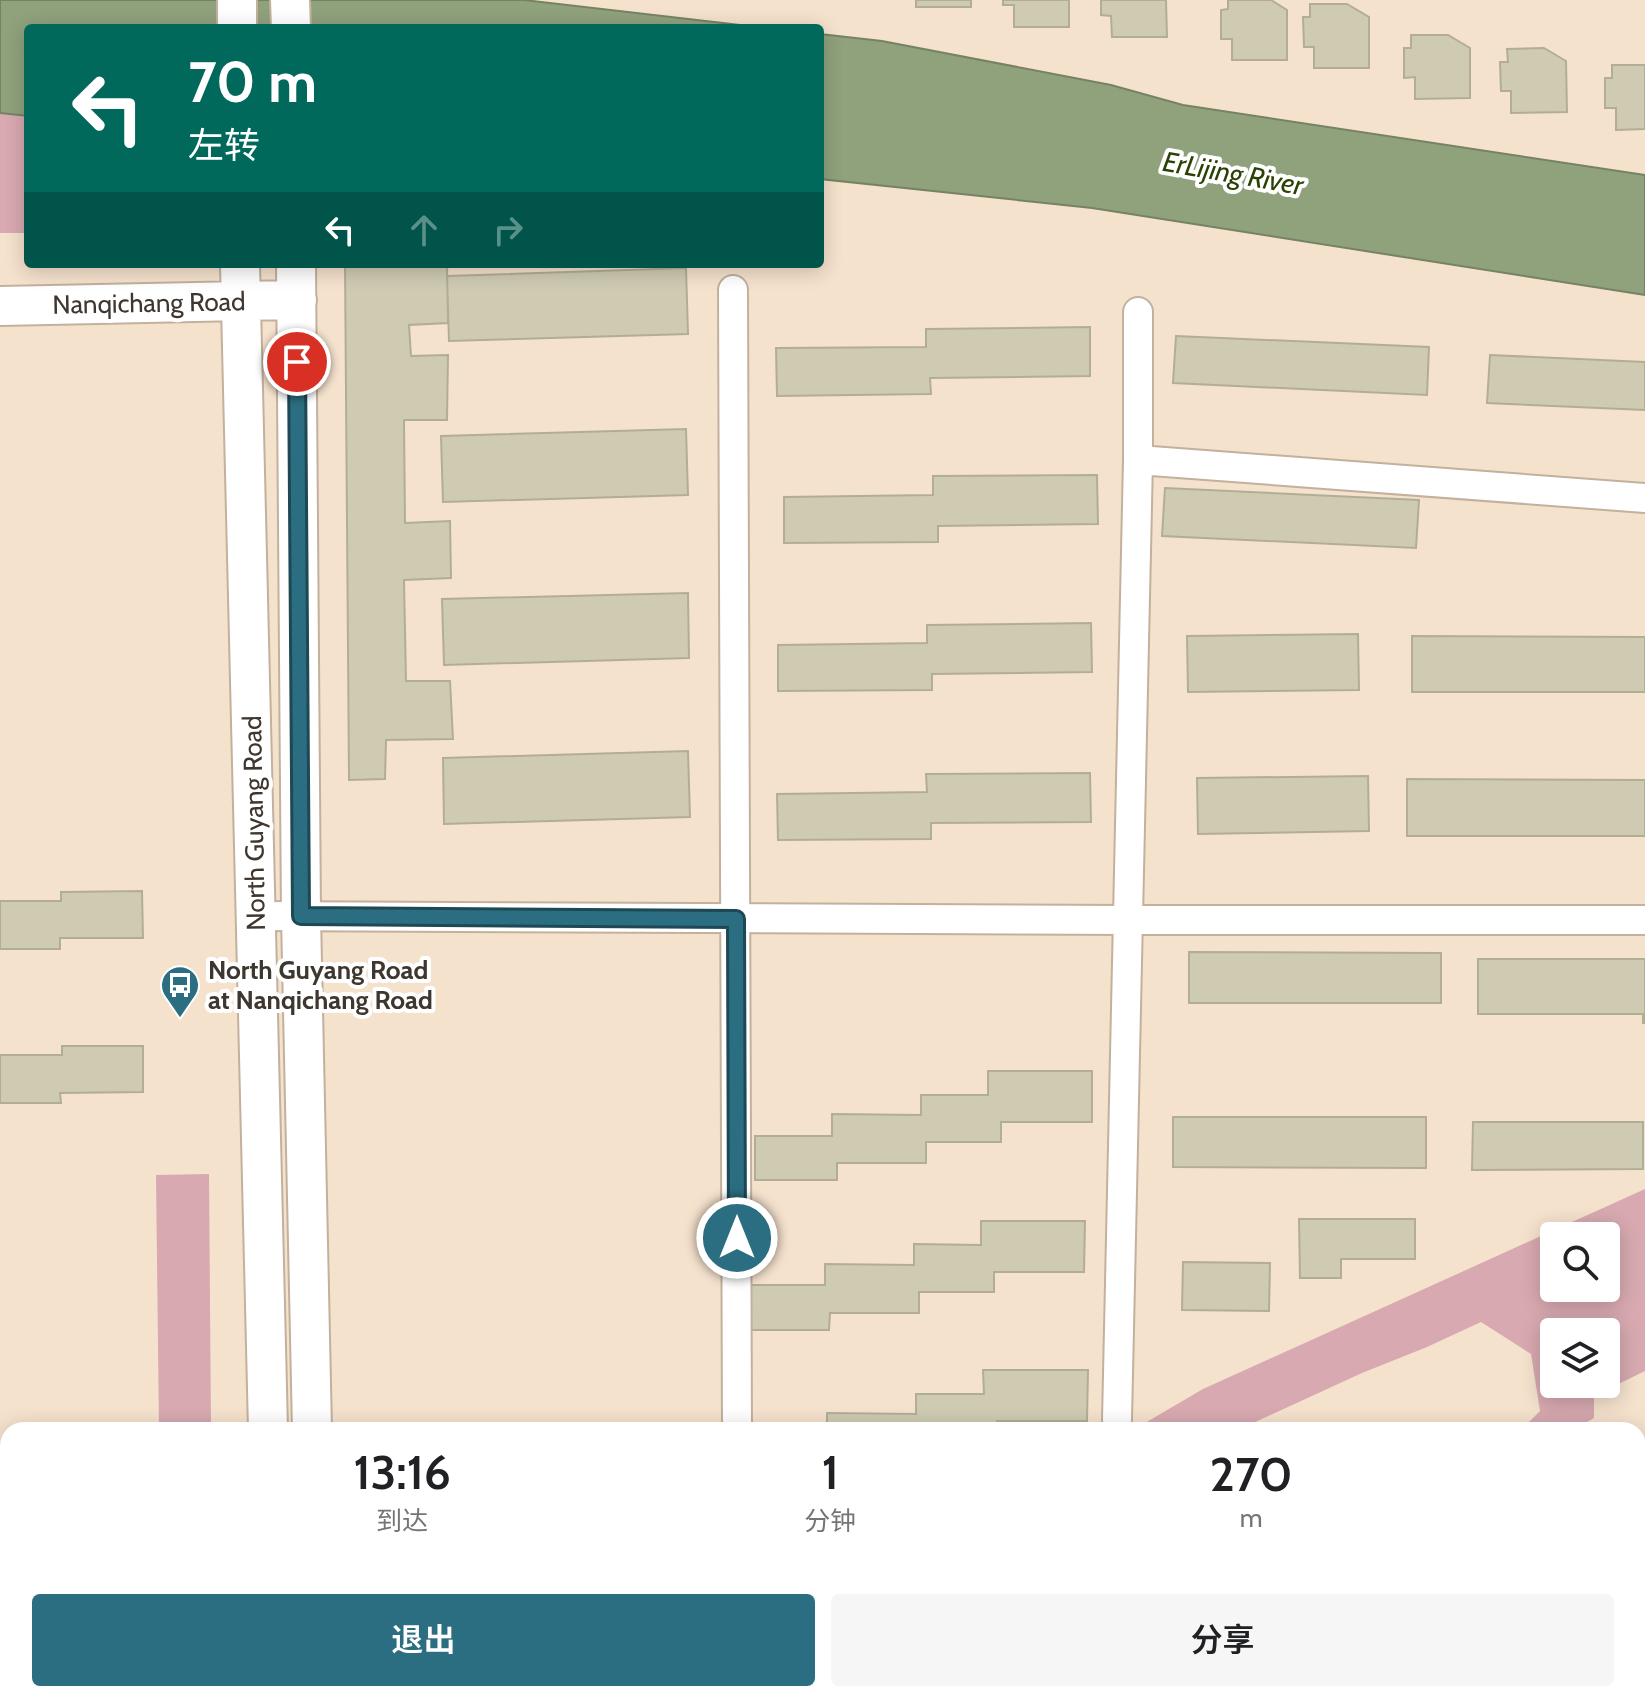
<!DOCTYPE html>
<html lang="zh">
<head>
<meta charset="utf-8">
<style>
  :root { --surface:#fff; --page:#f6f6f6; --text:#202124; --muted:#757577; --accent:#2c6e81 }
  body { margin:0; font-family:Cabin,"Noto Sans SC",sans-serif; background:var(--page); color:var(--text); height:100vh; display:flex; flex-direction:column; font-size:30px; white-space:nowrap }
  * { box-sizing:border-box; margin:0 }
  p { font-size:26px; color:var(--muted) }
  .icon { flex:none; width:44px; height:44px; fill:none; stroke:currentColor; stroke-width:2; stroke-linecap:round; stroke-linejoin:round }
  .map { position:relative; flex:1; overflow:hidden }
  .sheet { position:absolute; left:0px; top:1422px; width:1646px; height:280px; display:flex; flex-direction:column; background:var(--surface); border-radius:24px 24px 0 0; box-shadow:0 4px 20px #0003 }
  .sheet>* { flex:none }
  .top-card { position:absolute; left:24px; top:24px; width:800px; height:244px; border-radius:8px; box-shadow:0 4px 20px #0003; background:#00695c; color:#fff; overflow:hidden }
  .tools { position:absolute; left:1540px; top:1222px; display:grid; gap:16px }
  .tools a { display:grid; place-items:center; width:80px; height:80px; border-radius:8px; background:var(--surface); box-shadow:0 4px 20px #0003; font-size:40px }
  .pin { position:absolute; display:grid; place-items:center; width:68px; height:68px; color:#fff; margin:-34px; border:4px solid #fff; border-radius:50%; box-shadow:0 2px 8px #0007 }
  .me { position:absolute; width:88px; margin:-44px; rotate:0deg; stroke-linejoin:round; filter:drop-shadow(0 0 6px #0008) }
  .turn { display:flex; align-items:center; gap:28px; height:168px; padding:0 32px; font-size:36px }
  .turn .icon { width:104px; height:104px; stroke-width:2.5 }
  .turn b { display:block; font-size:56px; line-height:68px }
  .lanes { display:flex; align-items:center; height:76px; padding:0 32px; background:#0003; justify-content:center; gap:40px; direction:ltr }
  .lanes .off { opacity:.35 }
  .eta { display:flex; justify-content:space-evenly; align-items:center; height:136px; text-align:center }
  .eta b { font-size:48px; font-weight:600; line-height:56px }
  .action { display:flex; gap:16px; margin-top:auto; padding:16px 32px }
  .action a { flex:1; height:92px; border-radius:8px; background:var(--accent); color:#fff; font-size:32px; font-weight:600; line-height:92px; text-align:center }
  .action a+a { background:var(--page); color:var(--text) }
  .map>svg:first-child { display:block }
  .green { fill:#d8a9b0; fill-rule:evenodd }
  .water { fill:#8fa27c; stroke:#778265; stroke-width:2 }
  .building { fill:#cfcbb2; stroke:#b2ae96; stroke-width:2 }
  .lines { fill:none; stroke-linecap:round; stroke-linejoin:round }
  .minor-casing { stroke:#c3b09d; stroke-width:32 }
  .secondary-casing { stroke:#c3b09d; stroke-width:42 }
  .motorway-casing { stroke:#fff; stroke-width:48 }
  .minor { stroke:#fff; stroke-width:28 }
  .secondary { stroke:#fff; stroke-width:38 }
  .motorway { stroke:#ea8d6f; stroke-width:44 }
  .route-casing { stroke:#1d4854; stroke-width:20 }
  .route { stroke:#2c6e81; stroke-width:14 }
  .labels { text-anchor:middle; dominant-baseline:central; stroke-width:8; stroke-linejoin:round; paint-order:stroke }
  .street-label { font-size:26px; fill:#3e372f; stroke:#fff }
  .poi-label { font-size:26px; font-weight:bold; fill:#3e372f; stroke:#fff; text-anchor:start }
  .water-label { font-size:28px; font-style:italic; fill:#2a4204; stroke:#fff }
</style>
</head>
<body>
<div class="map">
<svg width="1645" height="1702" viewBox="0 0 1645 1702">
  <rect width="100%" height="100%" fill="#f5e2cd"/>
  <path class="green" d="M 0,113 L 28,116 L 28,233 L 0,233 Z
    M 209,1174 L 211,1430 L 159,1430 L 156,1175 Z
    M 1645,1189 L 1645,1371 L 1594,1396 L 1594,1418 L 1573,1430 L 1521,1430 L 1540,1411 L 1531,1354 L 1481,1322 L 1427,1347 L 1362,1373 L 1238,1430 L 1133,1430 L 1203,1389 ZM 1606,1236 L 1606,1288 L 1554,1288 L 1554,1236 ZM 1554,1332 L 1606,1332 L 1606,1384 L 1554,1384 Z
    M 169,1694 L 232,1694 L 233,1702 L 171,1702 Z
    M 387,1694 L 710,1694 L 699,1702 L 387,1702 Z"/>
  <path class="water" d="M 0,0 L 524,0 L 767,28 L 28,28 L 28,116 L 0,113 Z
    M 820,34 L 882,41 L 1111,85 L 1183,105 L 1645,175 L 1645,295 L 1092,208 L 820,179 Z"/>
  <path class="building" d="M 916,0 L 971,0 L 971,7 L 916,7 Z
    M 1003,0 L 1069,0 L 1069,27 L 1014,27 L 1014,5 L 1003,5 Z
    M 1101,0 L 1166,0 L 1167,37 L 1112,37 L 1111,16 L 1101,15 Z
    M 1228,0 L 1271,0 L 1287,10 L 1287,60 L 1232,60 L 1232,39 L 1221,39 L 1221,10 L 1228,9 Z
    M 1310,4 L 1347,4 L 1369,17 L 1369,68 L 1314,68 L 1314,47 L 1304,47 L 1303,17 L 1310,17 Z
    M 1411,35 L 1448,35 L 1470,48 L 1470,98 L 1415,99 L 1415,77 L 1404,78 L 1404,48 L 1411,48 Z
    M 1544,48 L 1566,61 L 1567,112 L 1511,113 L 1511,91 L 1501,91 L 1500,62 L 1508,62 L 1507,49 Z
    M 1612,65 L 1645,65 L 1645,129 L 1616,130 L 1616,108 L 1605,108 L 1605,78 L 1612,78 Z
    M 345,264 L 447,264 L 448,323 L 409,325 L 411,356 L 448,355 L 447,420 L 404,420 L 405,523 L 450,521 L 451,578 L 404,580 L 406,681 L 450,681 L 453,739 L 386,740 L 385,779 L 349,780 Z
    M 686,268 L 688,334 L 449,341 L 447,276 Z
    M 1090,327 L 1090,376 L 930,378 L 931,394 L 777,396 L 776,348 L 926,347 L 926,329 Z
    M 1176,336 L 1429,347 L 1427,395 L 1173,383 Z
    M 1490,355 L 1645,362 L 1645,410 L 1487,403 Z
    M 686,429 L 688,495 L 443,502 L 441,436 Z
    M 1097,475 L 1098,524 L 938,526 L 938,542 L 784,543 L 784,497 L 933,495 L 933,476 Z
    M 1165,488 L 1419,500 L 1416,548 L 1162,536 Z
    M 688,593 L 689,658 L 444,665 L 442,599 Z
    M 1091,623 L 1092,672 L 932,674 L 932,690 L 778,691 L 778,645 L 927,643 L 927,625 Z
    M 1358,634 L 1359,690 L 1188,692 L 1187,636 Z
    M 1412,636 L 1645,637 L 1645,692 L 1412,692 Z
    M 688,751 L 690,817 L 444,824 L 443,758 Z
    M 1090,773 L 1091,822 L 931,823 L 931,839 L 778,840 L 777,794 L 927,792 L 926,774 Z
    M 1368,776 L 1369,831 L 1198,834 L 1197,778 Z
    M 1407,779 L 1645,780 L 1645,836 L 1407,836 Z
    M 142,891 L 143,938 L 60,938 L 60,949 L 0,949 L 0,901 L 61,901 L 61,892 Z
    M 1189,952 L 1441,953 L 1441,1003 L 1189,1003 Z
    M 1478,959 L 1645,959 L 1645,1023 L 1643,1023 L 1643,1014 L 1478,1014 Z
    M 62,1046 L 143,1046 L 143,1092 L 60,1093 L 61,1103 L 0,1103 L 0,1055 L 62,1055 Z
    M 988,1071 L 1092,1071 L 1092,1122 L 1001,1122 L 1001,1142 L 926,1142 L 926,1163 L 837,1163 L 837,1180 L 755,1180 L 755,1136 L 832,1136 L 832,1114 L 921,1115 L 921,1095 L 988,1095 Z
    M 1173,1117 L 1426,1117 L 1426,1168 L 1173,1167 Z
    M 1473,1122 L 1643,1122 L 1643,1169 L 1472,1170 Z
    M 1299,1219 L 1415,1219 L 1415,1259 L 1341,1259 L 1341,1278 L 1300,1278 Z
    M 981,1221 L 1085,1221 L 1084,1272 L 994,1272 L 994,1292 L 919,1292 L 919,1313 L 830,1313 L 829,1330 L 748,1330 L 748,1285 L 825,1285 L 825,1264 L 914,1265 L 914,1244 L 981,1245 Z
    M 1183,1262 L 1270,1263 L 1269,1311 L 1182,1310 Z
    M 983,1370 L 1088,1370 L 1087,1421 L 997,1421 L 997,1430 L 827,1430 L 827,1413 L 916,1414 L 916,1394 L 984,1394 Z
    M 5,1523 L 8,1523 L 8,1560 L 5,1560 Z"/>
  <g class="lines">
    <g class="minor-casing">
      <path id="minor" d="M 733,290 L 737,1430
        M 1138,460 L 1645,498
        M 256,916 L 1129,920 L 1645,920
        M 1117,1420 L 1138,460 L 1138,312"/>
    </g>
    <g class="secondary-casing">
      <path id="secondary" d="M 237,0 L 237,28
        M 290,0 L 291,28
        M 240,264 L 268,1430
        M 296,264 L 301,916 L 312,1430
        M 0,306 L 297,300
        M 294,1694 L 295,1702
        M 346,1694 L 347,1702"/>
    </g>
    <g class="motorway-casing">
      <path id="motorway" d="M 1638,1515 L 1645,1512
        M 1638,1655 L 1645,1652
        M 1241,1702 L 1258,1694
        M 1545,1702 L 1561,1694"/>
    </g>
    <use href="#minor" class="minor"/>
    <use href="#secondary" class="secondary"/>
    <use href="#motorway" class="motorway"/>
  </g>
  <g class="lines">
    <g class="route-casing">
      <path id="route" d="M 297,362 L 301,916 L 736,919 L 737,1238"/>
    </g>
    <use href="#route" class="route"/>
  </g>
  <defs>
    <g id="bus-pin" transform="scale(2)"><path d="M0 17L-7.5 6A9.5 9.5 0 1 1 7.5 6Z" fill="#2c6e81" stroke="#fff"/><path d="M-5-6H5V4H4V6H2V4H-2V6H-4V4H-5ZM-3.5-4V0h7V-4ZM-3.5 1.2v1.5H-2V1.2ZM2 1.2v1.5H3.5V1.2Z" fill="#fff"/></g>
  </defs>
  <g fill-rule="evenodd">
    <use href="#bus-pin" x="180" y="985"/>
  </g>
  <g class="labels">
    <g class="street-label">
      <text transform="translate(149 303) rotate(-1)">Nanqichang Road</text>
      <text transform="translate(254 823) rotate(-91)">North Guyang Road</text>
    </g>
    <g class="poi-label">
      <text x="208" y="970">North Guyang Road<tspan x="208" dy="30">at Nanqichang Road</tspan></text>
    </g>
    <g class="water-label">
      <text transform="translate(1233 173) rotate(10)">ErLijing River</text>
    </g>
  </g>
</svg>
<div class="tools">
<a><svg class="icon" aria-label="search" viewBox="0 0 24 24"><circle cx="10" cy="10" r="6"/><path d="M15 15l6 6"/></svg></a>
<a><svg class="icon" aria-label="layers" viewBox="0 0 24 24"><path d="M12 4l9 5-9 5-9-5zM3 14l9 5 9-5"/></svg></a>
</div>
<div class="pin" style="left:297px;top:362px;background:#d93025"><svg class="icon" aria-label="arrive" viewBox="0 0 24 24"><path d="M6 21V4h12l-3 4 3 4H6"/></svg></div>
<svg class="me" style="left:737px;top:1238px" viewBox="-20 -20 40 40"><circle r="17" fill="#2c6e81" stroke="#fff" stroke-width="3"/><path d="M0-11L8 9 0 5-8 9z" fill="#fff"/></svg>
<div class="top-card">
<div class="turn"><svg class="icon" aria-label="left" viewBox="0 0 24 24"><path d="M17 20v-9H6M10 6l-5 5 5 5"/></svg><div><b>70 m</b>左转</div></div>
<div class="lanes"><svg class="icon" aria-label="left" viewBox="0 0 24 24"><path d="M17 20v-9H6M10 6l-5 5 5 5"/></svg><svg class="icon off" aria-label="ahead" viewBox="0 0 24 24"><path d="M12 20V5M6 11l6-6 6 6"/></svg><svg class="icon off" aria-label="right" viewBox="0 0 24 24"><path d="M7 20v-9h11M14 6l5 5-5 5"/></svg></div>
</div>
<section class="sheet">
<div class="eta">
<div><b>13:16</b><p>到达</p></div>
<div><b>1</b><p>分钟</p></div>
<div><b>270</b><p>m</p></div>
</div>
<div class="action"><a>退出</a><a>分享</a></div>
</section>
</div>
</body>
</html>
